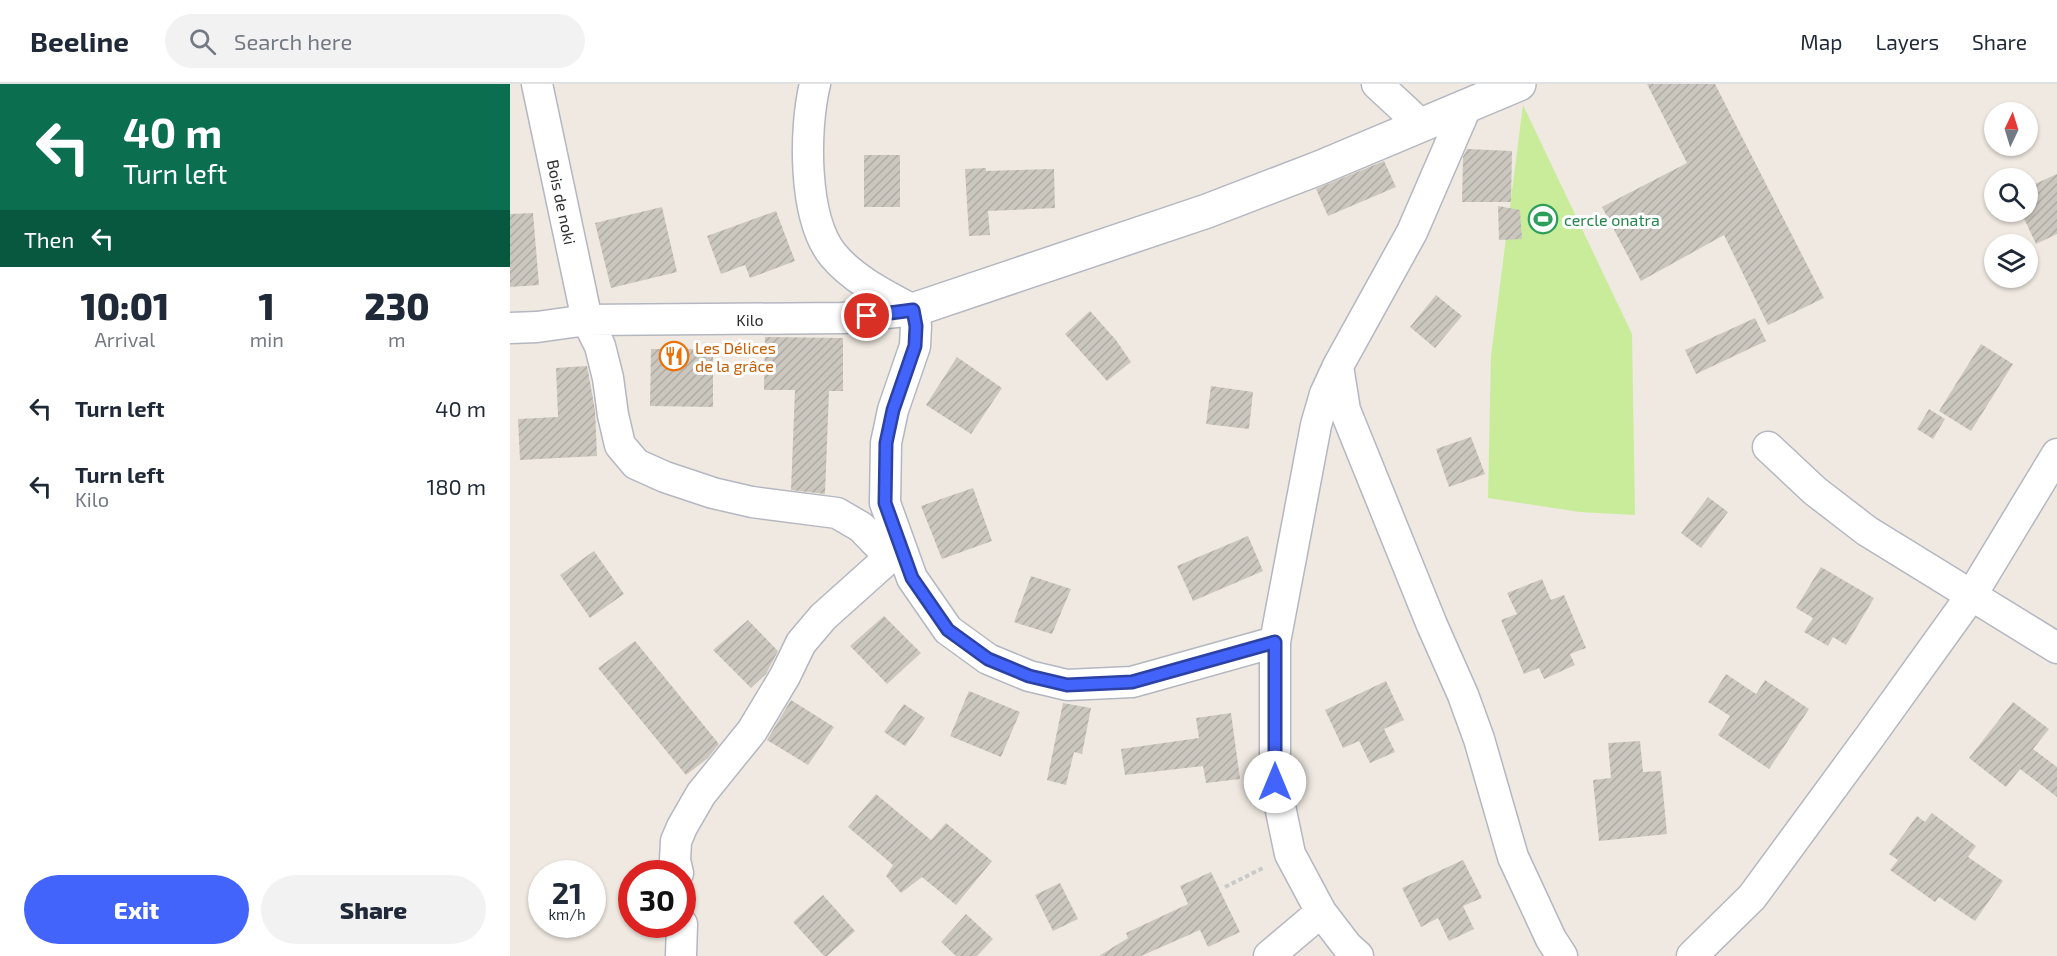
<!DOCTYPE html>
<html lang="en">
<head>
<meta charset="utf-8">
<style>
  :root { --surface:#fff; --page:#f2f2f3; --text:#1f2937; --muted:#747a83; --line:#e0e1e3; --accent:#4264fb }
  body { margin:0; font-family:"Exo 2",sans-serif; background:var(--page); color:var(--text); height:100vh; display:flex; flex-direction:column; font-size:22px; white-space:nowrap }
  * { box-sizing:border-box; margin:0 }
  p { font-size:20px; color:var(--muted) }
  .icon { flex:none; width:33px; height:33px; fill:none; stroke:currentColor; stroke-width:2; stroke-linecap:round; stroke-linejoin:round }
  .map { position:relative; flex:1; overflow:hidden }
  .sheet { display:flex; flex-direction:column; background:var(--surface); width:510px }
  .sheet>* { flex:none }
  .guide { background:#0b6e4f; color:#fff; overflow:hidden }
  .needle { width:39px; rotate:4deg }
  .tools { position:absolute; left:1474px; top:18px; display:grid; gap:12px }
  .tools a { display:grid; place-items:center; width:54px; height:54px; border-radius:50%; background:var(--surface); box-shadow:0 2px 4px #0004; font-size:30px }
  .speed { position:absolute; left:18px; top:776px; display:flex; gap:12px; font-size:30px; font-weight:700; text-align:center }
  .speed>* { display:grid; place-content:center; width:78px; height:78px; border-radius:50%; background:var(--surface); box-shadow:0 2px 4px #0004; line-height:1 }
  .speed small { font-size:15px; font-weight:400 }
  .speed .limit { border:9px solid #d22; background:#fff; color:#111 }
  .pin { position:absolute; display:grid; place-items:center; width:51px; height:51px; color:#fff; margin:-26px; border:3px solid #fff; border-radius:50%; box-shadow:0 2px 6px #0007 }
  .me { position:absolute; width:66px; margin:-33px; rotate:0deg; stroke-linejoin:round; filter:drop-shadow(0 0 4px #0008) }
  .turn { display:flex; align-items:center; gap:21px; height:126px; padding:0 24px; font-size:27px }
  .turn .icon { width:78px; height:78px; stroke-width:2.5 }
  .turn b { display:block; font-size:42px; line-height:51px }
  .then { display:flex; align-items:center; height:57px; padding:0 24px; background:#0003; gap:12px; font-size:22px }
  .eta { display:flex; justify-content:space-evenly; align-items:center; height:102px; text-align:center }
  .eta b { font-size:36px; font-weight:800; line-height:42px }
  .button { display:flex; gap:12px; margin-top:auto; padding:12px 24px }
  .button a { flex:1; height:69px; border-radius:36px; background:var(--accent); color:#fff; font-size:24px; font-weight:800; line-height:69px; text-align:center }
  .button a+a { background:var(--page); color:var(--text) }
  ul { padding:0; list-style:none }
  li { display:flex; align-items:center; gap:18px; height:78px; padding:0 24px }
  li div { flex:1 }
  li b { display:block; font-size:22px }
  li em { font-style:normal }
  header { display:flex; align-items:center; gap:36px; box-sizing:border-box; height:84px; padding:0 30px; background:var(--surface); border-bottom:2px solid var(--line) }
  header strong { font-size:28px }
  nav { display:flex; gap:33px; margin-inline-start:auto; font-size:21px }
  .search { width:420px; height:54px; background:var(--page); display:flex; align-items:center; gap:15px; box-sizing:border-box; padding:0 21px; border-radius:33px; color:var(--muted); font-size:22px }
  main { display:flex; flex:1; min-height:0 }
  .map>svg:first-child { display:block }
  .pitch { fill:#c9ec9a }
  .building { fill:url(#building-hatch) }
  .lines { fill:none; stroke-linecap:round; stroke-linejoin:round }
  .minor-casing { stroke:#b4b7c1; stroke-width:33 }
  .tertiary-casing { stroke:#b4b7c1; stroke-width:36 }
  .path { stroke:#c9c9c9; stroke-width:4; stroke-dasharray:4.5 3; stroke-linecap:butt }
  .minor { stroke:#fff; stroke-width:30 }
  .tertiary { stroke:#fff; stroke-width:33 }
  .route-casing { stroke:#2b41a3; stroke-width:15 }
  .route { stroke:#4264fb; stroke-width:10 }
  .labels { text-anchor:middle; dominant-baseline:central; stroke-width:6; stroke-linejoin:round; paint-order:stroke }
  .street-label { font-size:16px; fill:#2e2e2e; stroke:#fff }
  .leisure-label { font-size:16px; fill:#27864d; stroke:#fff; text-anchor:start }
  .food-label { font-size:16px; fill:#c56008; stroke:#fff; text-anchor:start }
</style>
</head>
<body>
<header>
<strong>Beeline</strong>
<div class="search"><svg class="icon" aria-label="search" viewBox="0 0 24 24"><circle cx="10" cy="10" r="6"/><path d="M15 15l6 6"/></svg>Search here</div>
<nav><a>Map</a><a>Layers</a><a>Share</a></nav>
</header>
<main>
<section class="sheet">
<div class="guide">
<div class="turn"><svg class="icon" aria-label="left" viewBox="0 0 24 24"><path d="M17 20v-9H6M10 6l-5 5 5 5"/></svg><div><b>40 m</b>Turn left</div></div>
<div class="then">Then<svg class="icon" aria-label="left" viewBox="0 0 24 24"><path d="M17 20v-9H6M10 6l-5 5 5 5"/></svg></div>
</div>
<div class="eta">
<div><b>10:01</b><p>Arrival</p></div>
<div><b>1</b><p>min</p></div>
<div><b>230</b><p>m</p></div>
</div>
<ul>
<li><svg class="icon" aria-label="left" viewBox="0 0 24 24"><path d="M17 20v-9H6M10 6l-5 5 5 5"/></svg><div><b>Turn left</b></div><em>40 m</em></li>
<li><svg class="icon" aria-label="left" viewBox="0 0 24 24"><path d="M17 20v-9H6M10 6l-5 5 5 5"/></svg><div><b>Turn left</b><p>Kilo</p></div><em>180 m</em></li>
</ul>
<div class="button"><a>Exit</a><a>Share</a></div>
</section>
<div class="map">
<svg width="1547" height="872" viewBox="0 0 1547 872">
  <defs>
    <pattern id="building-hatch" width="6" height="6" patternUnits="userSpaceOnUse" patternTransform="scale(1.5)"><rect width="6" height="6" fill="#cbc7bf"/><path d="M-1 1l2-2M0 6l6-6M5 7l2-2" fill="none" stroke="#afaba4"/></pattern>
  </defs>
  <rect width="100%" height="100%" fill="#efe9e1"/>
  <path class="pitch" d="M 1013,21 L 1122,250 L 1125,431 L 1070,428 L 978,414 L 981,272 Z"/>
  <path class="building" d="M 1137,0 L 1205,0 L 1314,214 L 1258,241 L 1214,151 L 1131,197 L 1092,123 L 1177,79 Z
    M 957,65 L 1002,67 L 1001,118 L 952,118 L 953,73 Z
    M 354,71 L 390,71 L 390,123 L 354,123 Z
    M 874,77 L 886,103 L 818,132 L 806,105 Z
    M 476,84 L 476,87 L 544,85 L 545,124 L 478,127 L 480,151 L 459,152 L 455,85 Z
    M 1547,90 L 1547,150 L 1526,160 L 1511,128 L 1518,128 L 1518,103 Z
    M 988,122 L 1010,126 L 1012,155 L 989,156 Z
    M 152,123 L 167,188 L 101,204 L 85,139 Z
    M 266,127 L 285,177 L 240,194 L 235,181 L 211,190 L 197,152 Z
    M 23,129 L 29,201 L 0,203 L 0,130 Z
    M 926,211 L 952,232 L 925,264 L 900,243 Z
    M 580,227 L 606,256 L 621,278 L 597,297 L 555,250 Z
    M 1245,234 L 1256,257 L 1186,290 L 1175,266 Z
    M 255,253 L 333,254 L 333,307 L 319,307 L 315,410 L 281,406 L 285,306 L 254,306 Z
    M 1471,260 L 1503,280 L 1461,347 L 1429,327 Z
    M 141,265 L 203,265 L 203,323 L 140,322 Z
    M 447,273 L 492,304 L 461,350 L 416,321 Z
    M 77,282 L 85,326 L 87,372 L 10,376 L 8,335 L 48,333 L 46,284 Z
    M 701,302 L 743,308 L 739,345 L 696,340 Z
    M 1419,325 L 1435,335 L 1423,355 L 1407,345 Z
    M 961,353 L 975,390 L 939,403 L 926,365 Z
    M 463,404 L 482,457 L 432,475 L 411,422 Z
    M 1198,413 L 1218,428 L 1191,464 L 1171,449 Z
    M 738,452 L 753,487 L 683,517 L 667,482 Z
    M 84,467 L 114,510 L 80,534 L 50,491 Z
    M 1311,483 L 1364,514 L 1336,561 L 1323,553 L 1318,562 L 1294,548 L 1303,534 L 1286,524 Z
    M 521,492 L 561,505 L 542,550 L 504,538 Z
    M 1032,495 L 1041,516 L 1054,511 L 1076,564 L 1060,570 L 1065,581 L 1034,595 L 1029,584 L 1014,590 L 991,536 L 1007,530 L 997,509 Z
    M 374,532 L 411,569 L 377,600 L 340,562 Z
    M 238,536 L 268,567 L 256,590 L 241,604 L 203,566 Z
    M 125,557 L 209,660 L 198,674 L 176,691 L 88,584 Z
    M 1216,590 L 1246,610 L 1255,596 L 1299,625 L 1259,685 L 1208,651 L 1220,632 L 1198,618 Z
    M 876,597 L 894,636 L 874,645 L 885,668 L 860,679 L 849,657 L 833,664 L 815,626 Z
    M 459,607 L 510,628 L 491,673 L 440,652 Z
    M 281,616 L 324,643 L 298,681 L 257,656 Z
    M 1503,618 L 1539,645 L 1523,665 L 1547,683 L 1547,713 L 1510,685 L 1496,703 L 1459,674 Z
    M 553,619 L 581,624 L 572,670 L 564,668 L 556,701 L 537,696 Z
    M 394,620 L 415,634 L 395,662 L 374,648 Z
    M 721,629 L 730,695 L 696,699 L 693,682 L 615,691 L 611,665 L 689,654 L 686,634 Z
    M 1130,657 L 1133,688 L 1151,687 L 1157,750 L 1089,757 L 1083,696 L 1101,694 L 1098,659 Z
    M 366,710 L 421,756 L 436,739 L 482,777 L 446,821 L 412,793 L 391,809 L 376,792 L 383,781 L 338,743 Z
    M 1422,729 L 1466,762 L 1458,773 L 1493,797 L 1465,837 L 1429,813 L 1425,818 L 1380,786 L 1388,776 L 1379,770 L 1407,732 L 1415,738 Z
    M 953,776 L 972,814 L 953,822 L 964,845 L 939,857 L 928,834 L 911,843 L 892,804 Z
    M 701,788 L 730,848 L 698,863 L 690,846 L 631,872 L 589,872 L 618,854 L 616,849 L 678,820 L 670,802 Z
    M 550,799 L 568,835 L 543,847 L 525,811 Z
    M 313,811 L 345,847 L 317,872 L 314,872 L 283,838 Z
    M 456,830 L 483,855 L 467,872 L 446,872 L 431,858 Z"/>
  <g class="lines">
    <g class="minor-casing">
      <path id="minor" d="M 27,0 L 77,236 L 90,262 L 98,294 L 103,331 L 110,361 L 126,380 L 155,393 L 203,409 L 242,418 L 327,429 L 351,443 L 380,473
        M 305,0 C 294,45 293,134 323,171 C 344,196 375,211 403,226
        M 867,0 L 910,40
        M 403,226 L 406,242 L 405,262 L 383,326 L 376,359 L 375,419 L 402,494 L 438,546 L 478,575 L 519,592 L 557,601 L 622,598 L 765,558
        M 0,244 L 27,243 L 77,236 L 333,234 L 403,226
        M 828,282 L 835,326 L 922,541 L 953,611 L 969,655 L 1003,773 L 1041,855 L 1052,872
        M 1258,363 L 1305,407 L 1357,447 L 1547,564
        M 168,789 L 165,776 L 166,757 L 172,743 L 191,710 L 242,647 L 275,592 L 291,559 L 313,533 L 380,473 L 389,461
        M 171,872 L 172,840
        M 759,872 L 811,828
        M 848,872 L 837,862 L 811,828 L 780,770 L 765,698 L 765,558 L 806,341 L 815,310 L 828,282 L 902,148 L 957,21
        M 1182,872 L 1242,813 L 1361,651 L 1461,512 L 1547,370"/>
    </g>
    <g class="tertiary-casing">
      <path id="tertiary" d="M 403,226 L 697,127 L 809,84 L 1009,0"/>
    </g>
    <path class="path" d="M 715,803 L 755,783"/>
    <use href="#minor" class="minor"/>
    <use href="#tertiary" class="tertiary"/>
  </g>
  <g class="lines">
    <g class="route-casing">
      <path id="route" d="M 357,232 L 403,226 L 406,242 L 405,262 L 383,326 L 376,359 L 375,419 L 402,494 L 438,546 L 478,575 L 519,592 L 557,601 L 622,598 L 765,558 L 765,698"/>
    </g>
    <use href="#route" class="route"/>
  </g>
  <defs>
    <g id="stadium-ring" transform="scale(1.5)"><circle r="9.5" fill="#fff" stroke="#2e9e5b" stroke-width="1.5"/><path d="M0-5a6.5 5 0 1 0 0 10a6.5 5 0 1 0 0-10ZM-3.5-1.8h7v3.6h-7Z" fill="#2e9e5b"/></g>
    <g id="restaurant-ring" transform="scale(1.5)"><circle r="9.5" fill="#fff" stroke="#e8710a" stroke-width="1.5"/><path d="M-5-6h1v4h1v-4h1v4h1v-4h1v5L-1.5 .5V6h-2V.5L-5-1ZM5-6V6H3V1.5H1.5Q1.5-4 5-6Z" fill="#e8710a"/></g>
  </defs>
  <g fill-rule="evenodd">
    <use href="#stadium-ring" x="1033" y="135"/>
    <use href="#restaurant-ring" x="164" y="272"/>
  </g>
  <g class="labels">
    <g class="street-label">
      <text transform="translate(52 118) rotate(78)">Bois de noki</text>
      <text x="240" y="235">Kilo</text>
    </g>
    <g class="leisure-label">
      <text x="1054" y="135">cercle onatra</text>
    </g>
    <g class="food-label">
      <text x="185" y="263">Les Délices<tspan x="185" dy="18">de la grâce</tspan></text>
    </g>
  </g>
</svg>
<div class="tools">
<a><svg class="needle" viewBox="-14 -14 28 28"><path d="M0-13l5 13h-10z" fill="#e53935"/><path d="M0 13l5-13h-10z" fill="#747a83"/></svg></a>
<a><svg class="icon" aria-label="search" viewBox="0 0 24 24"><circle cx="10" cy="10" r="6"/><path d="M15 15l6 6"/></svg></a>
<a><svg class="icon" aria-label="layers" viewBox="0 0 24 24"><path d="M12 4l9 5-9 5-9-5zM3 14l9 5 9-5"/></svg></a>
</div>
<div class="speed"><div>21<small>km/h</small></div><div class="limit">30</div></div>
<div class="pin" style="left:357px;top:232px;background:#d93025"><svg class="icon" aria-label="arrive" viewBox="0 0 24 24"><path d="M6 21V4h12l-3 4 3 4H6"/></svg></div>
<svg class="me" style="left:765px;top:698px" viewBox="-20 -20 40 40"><circle r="19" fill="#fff"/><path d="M0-13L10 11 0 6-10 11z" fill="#4264fb"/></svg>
</div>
</main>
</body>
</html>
